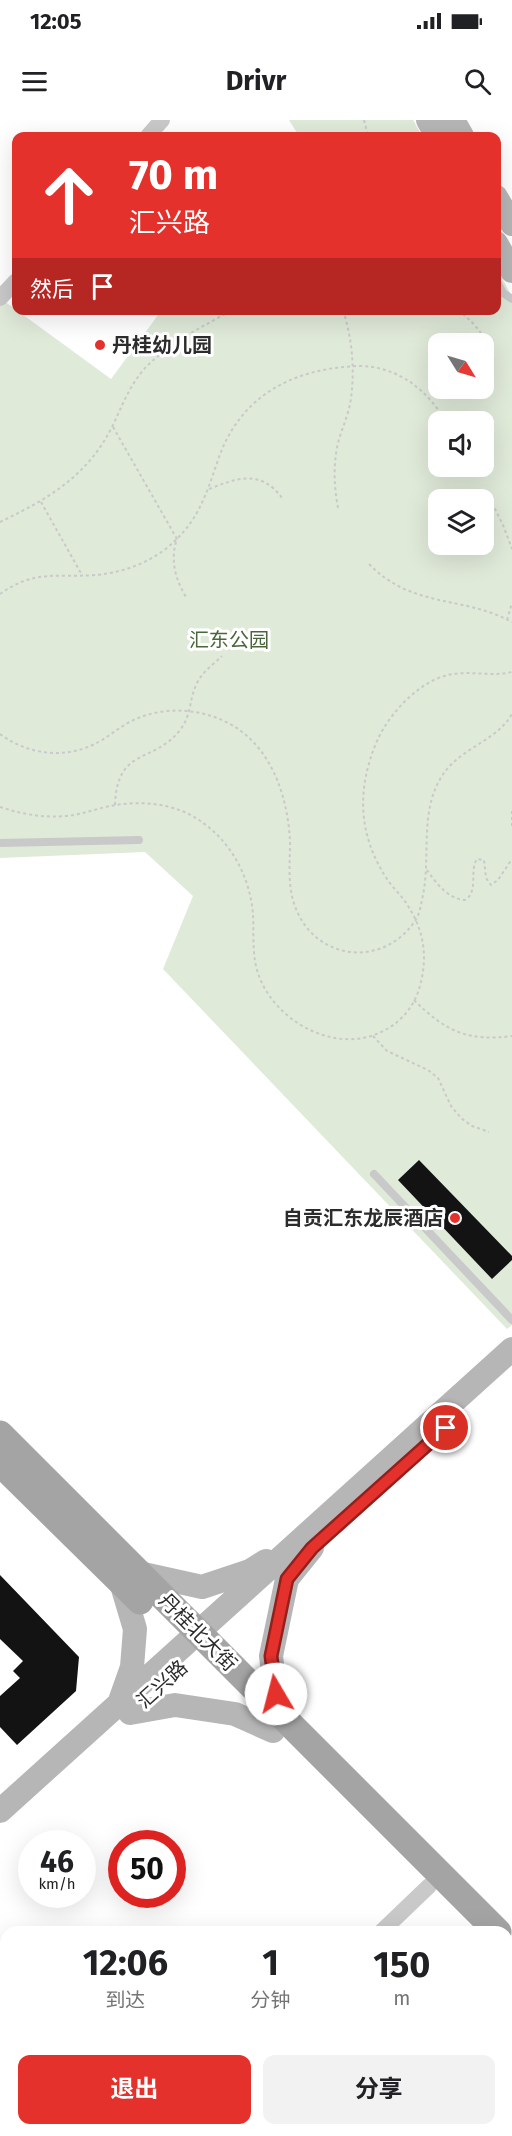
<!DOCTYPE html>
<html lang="zh">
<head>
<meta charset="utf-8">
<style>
  :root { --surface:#fff; --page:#f2f2f2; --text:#202124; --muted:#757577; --accent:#e4312c }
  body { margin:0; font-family:"Fira Sans","Noto Sans SC",sans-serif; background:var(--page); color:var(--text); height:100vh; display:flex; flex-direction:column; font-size:22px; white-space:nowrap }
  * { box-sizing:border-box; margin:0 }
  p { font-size:20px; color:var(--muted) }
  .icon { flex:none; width:33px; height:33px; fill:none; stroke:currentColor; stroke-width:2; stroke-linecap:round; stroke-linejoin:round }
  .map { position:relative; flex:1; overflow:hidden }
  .panel { position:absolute; left:0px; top:1806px; width:513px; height:210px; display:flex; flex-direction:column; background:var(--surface); border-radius:18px 18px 0 0; box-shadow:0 6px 24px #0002 }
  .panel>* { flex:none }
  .guide { position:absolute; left:12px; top:12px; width:489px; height:183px; border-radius:12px; box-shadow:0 6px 24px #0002; background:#e4312c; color:#fff; overflow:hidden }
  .needle { width:39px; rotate:127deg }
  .controls { position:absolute; left:428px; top:213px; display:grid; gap:12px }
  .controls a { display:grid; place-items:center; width:66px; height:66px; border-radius:12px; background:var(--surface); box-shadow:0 6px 24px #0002; font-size:30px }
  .speed { position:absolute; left:18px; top:1710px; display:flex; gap:12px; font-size:30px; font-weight:700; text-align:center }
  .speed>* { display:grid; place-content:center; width:78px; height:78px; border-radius:50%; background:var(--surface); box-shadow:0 6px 24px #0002; line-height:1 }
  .speed small { font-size:15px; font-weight:400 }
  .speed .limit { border:9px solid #d22; background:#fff; color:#111 }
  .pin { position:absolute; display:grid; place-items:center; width:51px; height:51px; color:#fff; margin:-26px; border:3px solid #fff; border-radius:50%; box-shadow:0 2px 6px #0007 }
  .me { position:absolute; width:66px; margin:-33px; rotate:352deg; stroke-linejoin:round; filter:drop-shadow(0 0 4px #0008) }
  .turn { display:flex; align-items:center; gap:21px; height:126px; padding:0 18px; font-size:27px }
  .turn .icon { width:78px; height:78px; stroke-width:2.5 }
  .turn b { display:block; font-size:42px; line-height:51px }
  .then { display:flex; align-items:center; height:57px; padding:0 18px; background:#0003; gap:12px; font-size:22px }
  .eta { display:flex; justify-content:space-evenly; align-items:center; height:102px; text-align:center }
  .eta b { font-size:36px; font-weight:700; line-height:42px }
  .cta { display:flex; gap:12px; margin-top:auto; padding:12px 18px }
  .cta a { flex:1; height:69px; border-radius:12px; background:var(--accent); color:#fff; font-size:24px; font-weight:700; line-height:69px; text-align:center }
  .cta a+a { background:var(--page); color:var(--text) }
  .status { display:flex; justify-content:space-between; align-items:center; height:42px; padding:0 30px; background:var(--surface); direction:ltr }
  .status svg { height:16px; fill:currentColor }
  header { display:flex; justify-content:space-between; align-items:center; height:78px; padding:0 18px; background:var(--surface); font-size:27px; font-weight:700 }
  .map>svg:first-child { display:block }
  .green { fill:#e0ead9; fill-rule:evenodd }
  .building { fill:#131313 }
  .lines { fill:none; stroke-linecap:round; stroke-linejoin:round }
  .path { stroke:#c9c9c9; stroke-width:2; stroke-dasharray:3 3; stroke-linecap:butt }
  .lane { stroke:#c9c9c9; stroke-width:8 }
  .street { stroke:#c9c9c9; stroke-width:16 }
  .secondary { stroke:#b6b6b6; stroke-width:24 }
  .primary { stroke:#a4a4a4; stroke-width:27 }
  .route-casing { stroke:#94201d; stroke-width:15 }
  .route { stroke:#e4312c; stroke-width:10 }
  .poi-dot { fill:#e4312c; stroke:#fff; stroke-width:2 }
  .labels { text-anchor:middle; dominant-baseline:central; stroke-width:6; stroke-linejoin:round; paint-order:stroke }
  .poi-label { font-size:20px; font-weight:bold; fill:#2c2c2c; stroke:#fff; text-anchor:start }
  .park-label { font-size:20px; fill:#4a673a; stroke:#fff }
  .street-label { font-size:20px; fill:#2c2c2c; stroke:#fff }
</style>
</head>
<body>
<div class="status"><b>12:05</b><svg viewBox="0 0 49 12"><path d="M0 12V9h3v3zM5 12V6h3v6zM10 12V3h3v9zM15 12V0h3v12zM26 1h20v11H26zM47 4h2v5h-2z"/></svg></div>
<header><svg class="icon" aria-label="menu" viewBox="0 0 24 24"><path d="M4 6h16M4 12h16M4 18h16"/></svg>Drivr<svg class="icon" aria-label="search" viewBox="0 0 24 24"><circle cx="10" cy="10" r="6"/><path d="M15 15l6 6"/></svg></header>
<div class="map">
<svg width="512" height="2016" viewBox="0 0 512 2016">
  <rect width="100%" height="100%" fill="#fff"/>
  <path class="green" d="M 289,0 L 413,0 L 422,16 L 299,16 Z
    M 497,149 L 512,177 L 512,1205 L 507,1209 L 163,849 L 193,776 L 145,732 L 0,738 L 0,178 L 111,259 L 161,191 L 496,190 ZM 438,224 L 483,224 L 483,268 L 438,268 ZM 438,302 L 483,302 L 483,346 L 438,346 ZM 438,380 L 483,380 L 483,424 L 438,424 Z"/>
  <path class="building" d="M 419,1040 L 512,1136 L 512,1140 L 492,1159 L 398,1060 Z
    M 0,1455 L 79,1537 L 76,1571 L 17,1625 L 0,1607 L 0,1576 L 20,1558 L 13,1551 L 23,1541 L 0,1519 Z"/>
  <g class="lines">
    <path class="path" d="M 364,0 L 368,16
      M 458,190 C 477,205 488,219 494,242
      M 113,307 L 177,419 C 170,439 175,459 186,477
      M 209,369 C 237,358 261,349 282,378
      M 41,382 L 82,455
      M 492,383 L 503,405 L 512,429
      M 338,388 C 334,366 333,345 338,323 C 342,308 349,294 351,278 C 355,249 352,218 343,190
      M 0,402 C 48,379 88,356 113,305 C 123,284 130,264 147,246 C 171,222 202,207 232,190
      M 369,444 C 413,489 462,475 512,502
      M 0,474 C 35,449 56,458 95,455 C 120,453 143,445 163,431 C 197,405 205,378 218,340 C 240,275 294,248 359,246 C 397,246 428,270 446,302
      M 507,500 L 512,483
      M 0,614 C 30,636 69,640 102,620 C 115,612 126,602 141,597 C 167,587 199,589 224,601 C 270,622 288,675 290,722 C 290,745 287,767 296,789 C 317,841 383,848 415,801 C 420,794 421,784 423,775 C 431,735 419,692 442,656 C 459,628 496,622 512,594
      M 115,685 C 117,626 154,644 180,610 C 192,595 189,578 197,563 C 203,551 213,545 222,536
      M 0,687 C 22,694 42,698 65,696 C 81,695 95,689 110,686 C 140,680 174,683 199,700 C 231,721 250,757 253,794 C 254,813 252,832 257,850 C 271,899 332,934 379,913 C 398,905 413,889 419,869 C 428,840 425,812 408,786 C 403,777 395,770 389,762 C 358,717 356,670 377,621 C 388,596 412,570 436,559 C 463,547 486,558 512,552
      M 512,691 L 512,707
      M 427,750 C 436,763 448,779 465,780 C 479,772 469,750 477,739 L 484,740 L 486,758 L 491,765 L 498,760 L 512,739
      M 414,880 C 445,911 468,922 512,916
      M 373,916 L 387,931 L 428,950 L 438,958 L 451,986 L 461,998 L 472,1006 L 489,1012"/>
    <path class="lane" d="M 496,160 L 503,173 L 512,179
      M 0,723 L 139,720
      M 374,1054 L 512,1200
      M 250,2010 L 252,2016
      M 35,2016 L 42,2010"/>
    <path class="street" d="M 148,16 L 162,0
      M 0,178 L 16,161
      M 381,1812 L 429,1766"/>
    <path class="secondary" d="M 428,0 L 437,16
      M 453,0 L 462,16
      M 496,77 L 512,104
      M 496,123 L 512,151
      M 139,1453 L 202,1467 L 250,1451 L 266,1441
      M 120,1581 L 132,1547 L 135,1509 L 121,1462
      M 130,1593 L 175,1585 L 235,1594 L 273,1611
      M 278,1593 L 271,1536 L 287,1459 L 312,1428
      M 0,1691 L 512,1229"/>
    <path class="primary" d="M 0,1314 L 498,1812
      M 0,1343 L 140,1481
      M 507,1844 L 512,1849"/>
  </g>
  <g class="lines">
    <g class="route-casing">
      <path id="route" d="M 276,1574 L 271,1536 L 287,1459 L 312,1428 L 446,1308"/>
    </g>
    <use href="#route" class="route"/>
  </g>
  <g class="poi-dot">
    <circle cx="100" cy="225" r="6"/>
    <circle cx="455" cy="1098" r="6"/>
  </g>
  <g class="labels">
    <g class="poi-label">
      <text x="112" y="225">丹桂幼儿园</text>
      <text x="443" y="1098" text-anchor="end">自贡汇东龙辰酒店</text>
    </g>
    <g class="park-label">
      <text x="229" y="520">汇东公园</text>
    </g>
    <g class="street-label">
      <text transform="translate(198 1512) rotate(45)">丹桂北大街</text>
      <text transform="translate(162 1564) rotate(-42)">汇兴路</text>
    </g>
  </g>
</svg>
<div class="controls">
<a><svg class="needle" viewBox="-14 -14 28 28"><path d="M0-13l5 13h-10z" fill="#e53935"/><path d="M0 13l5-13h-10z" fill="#757577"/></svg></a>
<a><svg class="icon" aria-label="sound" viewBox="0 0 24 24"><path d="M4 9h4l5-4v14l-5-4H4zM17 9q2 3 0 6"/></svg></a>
<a><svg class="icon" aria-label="layers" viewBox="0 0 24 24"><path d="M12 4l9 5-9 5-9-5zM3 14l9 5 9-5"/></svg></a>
</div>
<div class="speed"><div>46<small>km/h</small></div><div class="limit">50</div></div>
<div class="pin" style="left:446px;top:1308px;background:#d93025"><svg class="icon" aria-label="arrive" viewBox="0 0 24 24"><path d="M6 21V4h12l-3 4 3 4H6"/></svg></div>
<svg class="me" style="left:276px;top:1574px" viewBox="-20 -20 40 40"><circle r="19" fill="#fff"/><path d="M0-13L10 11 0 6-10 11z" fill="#e4312c"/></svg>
<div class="guide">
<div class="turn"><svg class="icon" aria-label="ahead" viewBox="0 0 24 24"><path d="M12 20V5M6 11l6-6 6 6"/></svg><div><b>70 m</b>汇兴路</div></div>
<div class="then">然后<svg class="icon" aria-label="arrive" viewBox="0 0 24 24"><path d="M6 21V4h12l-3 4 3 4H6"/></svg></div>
</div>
<section class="panel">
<div class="eta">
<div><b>12:06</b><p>到达</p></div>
<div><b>1</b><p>分钟</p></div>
<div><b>150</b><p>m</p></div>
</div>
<div class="cta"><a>退出</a><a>分享</a></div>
</section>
</div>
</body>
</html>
